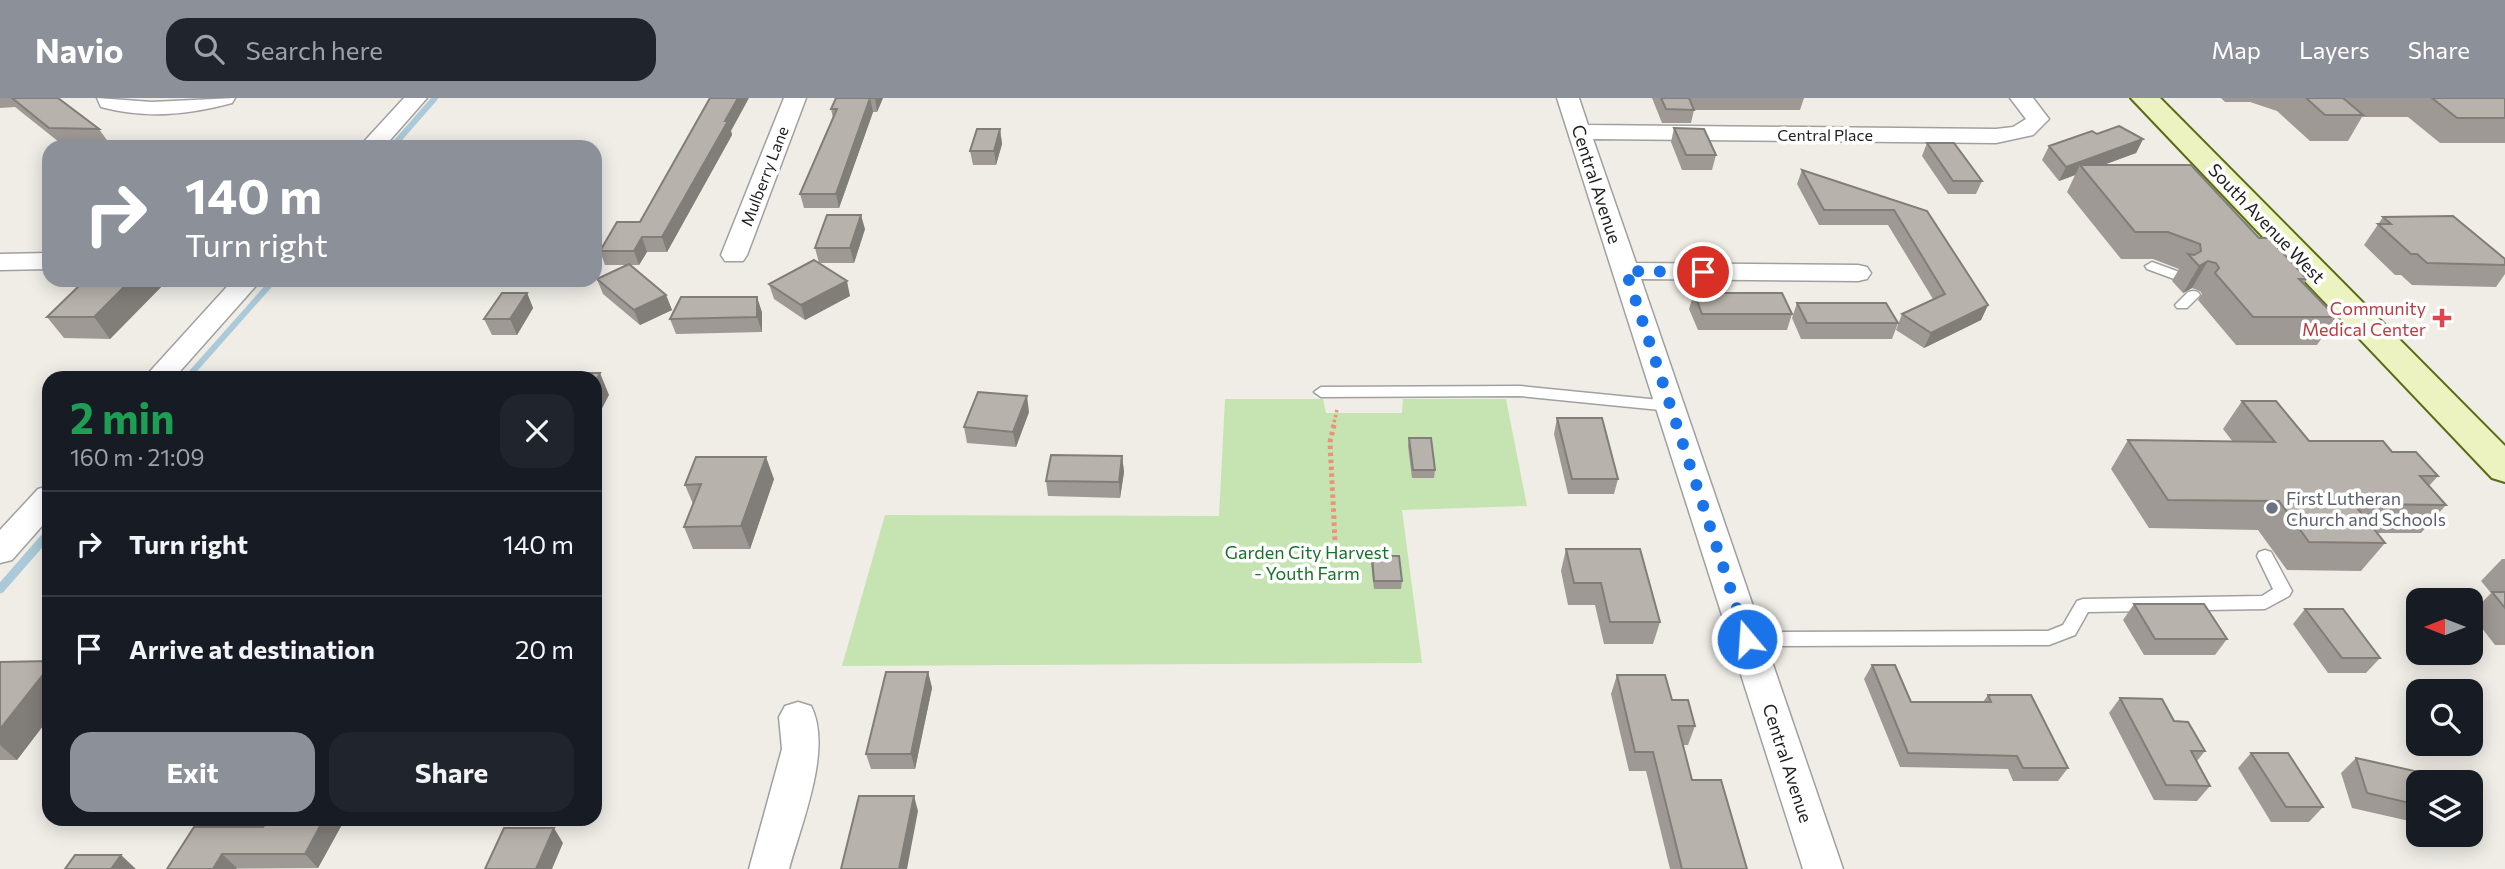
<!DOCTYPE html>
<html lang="en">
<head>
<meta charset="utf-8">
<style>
  :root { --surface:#171b24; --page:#20242c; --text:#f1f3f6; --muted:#9ea1a6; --line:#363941; --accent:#8c9099 }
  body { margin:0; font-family:Commissioner,sans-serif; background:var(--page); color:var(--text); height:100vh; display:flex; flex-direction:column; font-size:26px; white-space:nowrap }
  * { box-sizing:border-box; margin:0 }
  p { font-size:23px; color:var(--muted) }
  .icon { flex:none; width:38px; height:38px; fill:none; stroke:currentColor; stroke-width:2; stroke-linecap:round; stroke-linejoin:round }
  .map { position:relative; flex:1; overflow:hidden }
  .panel { position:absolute; left:42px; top:273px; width:560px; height:455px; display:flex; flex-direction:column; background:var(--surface); border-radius:21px; box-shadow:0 4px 18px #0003 }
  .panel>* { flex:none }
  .banner { position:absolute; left:42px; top:42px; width:560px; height:147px; border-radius:21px; box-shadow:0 4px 18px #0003; background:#8c9099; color:#fff; overflow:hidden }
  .needle { width:46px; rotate:270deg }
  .tools { position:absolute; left:2406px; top:490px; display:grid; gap:14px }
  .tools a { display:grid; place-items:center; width:77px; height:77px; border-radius:14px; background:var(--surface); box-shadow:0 4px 18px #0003; font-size:35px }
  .pin { position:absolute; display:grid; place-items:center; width:60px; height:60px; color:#fff; margin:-30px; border:4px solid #fff; border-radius:50%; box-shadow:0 2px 7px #0007 }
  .me { position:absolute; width:77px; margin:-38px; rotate:342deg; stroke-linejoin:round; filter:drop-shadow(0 0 5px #0008) }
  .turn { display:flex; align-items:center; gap:24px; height:147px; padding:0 28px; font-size:32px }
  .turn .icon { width:91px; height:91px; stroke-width:2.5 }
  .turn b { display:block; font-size:49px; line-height:60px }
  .round { display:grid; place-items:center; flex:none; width:74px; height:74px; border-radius:21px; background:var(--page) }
  .head { display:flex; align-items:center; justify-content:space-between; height:119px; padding:0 28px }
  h1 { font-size:42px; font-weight:700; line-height:52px; color:#1e9e55 }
  .primary-button { display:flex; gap:14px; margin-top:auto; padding:14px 28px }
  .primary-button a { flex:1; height:80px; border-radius:21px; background:var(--accent); color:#fff; font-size:28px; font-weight:700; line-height:80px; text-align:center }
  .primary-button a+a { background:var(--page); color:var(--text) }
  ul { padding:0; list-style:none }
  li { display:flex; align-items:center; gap:21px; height:105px; padding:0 28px; border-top:2px solid var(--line) }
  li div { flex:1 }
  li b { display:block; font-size:26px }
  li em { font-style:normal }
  header { display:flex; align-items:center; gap:42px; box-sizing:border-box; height:98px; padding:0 35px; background:var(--accent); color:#fff }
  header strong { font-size:33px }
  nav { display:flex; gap:38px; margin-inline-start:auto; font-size:24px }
  .search { width:490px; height:63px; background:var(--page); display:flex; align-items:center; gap:18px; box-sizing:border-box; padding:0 24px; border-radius:21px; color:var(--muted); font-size:26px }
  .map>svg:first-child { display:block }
  .grass { fill:#c5e4b1 }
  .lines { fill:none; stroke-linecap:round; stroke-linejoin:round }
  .stream-far1 { stroke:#abc9d8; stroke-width:6 }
  .stream { stroke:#abc9d8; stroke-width:9 }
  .lane-casing { stroke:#a0a0a0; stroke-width:3 }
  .street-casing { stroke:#a0a0a0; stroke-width:3 }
  .secondary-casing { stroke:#596c10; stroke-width:4 }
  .path-far1 { stroke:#ec917a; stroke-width:3.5; stroke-dasharray:2.5 2.5; stroke-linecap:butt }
  .path { stroke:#ec917a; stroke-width:5; stroke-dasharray:3.5 3.5; stroke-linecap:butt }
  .lane { fill:#fff; fill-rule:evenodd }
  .street { fill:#fff; fill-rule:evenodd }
  .secondary { fill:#ecf3c0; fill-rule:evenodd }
  .wall { fill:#9e9994 }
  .shaded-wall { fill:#817d78 }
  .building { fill:#b8b2ac; stroke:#817d78; stroke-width:2 }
  .route { stroke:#1a73e8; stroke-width:12; stroke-dasharray:0 21.6 }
  .health-dot { fill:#e0444e; stroke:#fff; stroke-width:2.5 }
  .worship-dot { fill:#6b7280; stroke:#fff; stroke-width:2.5 }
  .labels { text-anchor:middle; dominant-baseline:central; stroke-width:7; stroke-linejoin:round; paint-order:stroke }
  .far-street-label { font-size:16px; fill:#1f1f1f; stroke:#fff }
  .street-label { font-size:18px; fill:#1f1f1f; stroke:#fff }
  .health-label { font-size:18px; fill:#be3a42; stroke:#fff; text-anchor:end }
  .worship-label { font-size:18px; fill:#5b616d; stroke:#fff; text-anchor:start }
  .park-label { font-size:18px; fill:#177327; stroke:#fff }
</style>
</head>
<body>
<header>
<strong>Navio</strong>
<div class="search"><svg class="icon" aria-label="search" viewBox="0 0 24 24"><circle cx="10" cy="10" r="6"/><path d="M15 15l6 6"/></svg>Search here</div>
<nav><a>Map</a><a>Layers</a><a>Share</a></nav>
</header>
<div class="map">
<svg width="2505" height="771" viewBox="0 0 2505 771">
  <rect width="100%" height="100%" fill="#efede6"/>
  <path class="grass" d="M 1225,301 L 1323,301 L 1326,315 L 1402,315 L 1403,301 L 1506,301 L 1527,408 L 1402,412 L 1422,565 L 842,568 L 885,417 L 1219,418 Z"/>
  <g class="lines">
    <path class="stream-far1" d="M 392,49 L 435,0
      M 187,280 L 274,182"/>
    <path class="stream" d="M 0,491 L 49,435"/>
    <g class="lane-casing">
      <path id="lane" d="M 2152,164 L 2182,175 L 2184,178 L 2177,182 L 2147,171 L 2145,168 Z
        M 2193,193 L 2198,194 L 2200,197 L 2187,210 L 2177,210 L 2175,207 L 2188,194 Z
        M 1520,288 L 1670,303 L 1677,308 L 1670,313 L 1520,298 L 1321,299 L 1314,294 L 1321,289 Z
        M 2265,452 L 2271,454 L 2292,493 L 2289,498 L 2265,511 L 2088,514 L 2075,537 L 2049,547 L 1747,548 L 1741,546 L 1738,541 L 1741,536 L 1747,534 L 2048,533 L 2063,527 L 2077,503 L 2083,501 L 2262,498 L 2273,491 L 2257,458 L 2259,454 Z"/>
    </g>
    <g class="street-casing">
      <path id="street" d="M 97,0 L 152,4 L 235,0 L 232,5 C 187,17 147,21 101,9 Z
        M 404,0 L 427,0 L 384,49 L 359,49 Z
        M 784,0 L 806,0 L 747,157 L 743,163 L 725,163 L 721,157 Z
        M 1557,0 L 1579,0 L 1588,27 L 1996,31 L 2013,29 L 2026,21 L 2010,0 L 2033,0 L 2049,21 L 2033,37 L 1996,45 L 1593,41 L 1636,165 L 1858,167 L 1867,169 L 1871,175 L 1867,181 L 1858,183 L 1641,181 L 1843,771 L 1803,771 Z
        M 49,155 L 49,171 L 0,172 L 0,156 Z
        M 233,182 L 261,182 L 174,280 L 144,280 Z
        M 49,388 L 49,420 L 12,462 L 0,465 L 0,432 L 38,391 Z
        M 798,604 L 811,608 C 833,651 801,726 789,771 L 749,771 L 782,651 L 779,619 L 785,608 Z"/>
    </g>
    <g class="secondary-casing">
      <path id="secondary" d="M 2131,0 L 2160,0 L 2505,348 L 2505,384 L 2492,380 Z"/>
    </g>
    <path class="path-far1" d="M 1333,329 L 1337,312"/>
    <path class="path" d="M 1334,327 L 1330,344 L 1335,443"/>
    <use href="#lane" class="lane"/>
    <use href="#street" class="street"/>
    <use href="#secondary" class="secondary"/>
  </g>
  <path class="wall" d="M 0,0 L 58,0 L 99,31 L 109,45 L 59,44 L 15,9 L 0,10 Z
    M 836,0 L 883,0 L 877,14 L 873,14 L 839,110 L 804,110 L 800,96 L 833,20 L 831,11 Z
    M 1652,0 L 1804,0 L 1800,12 L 1694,12 L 1691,25 L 1662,25 Z
    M 2221,0 L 2505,0 L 2505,45 L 2440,45 L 2408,19 L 2362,19 L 2348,43 L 2310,43 L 2277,13 L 2250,4 L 2225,4 Z
    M 1674,30 L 1716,57 L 1712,72 L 1682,72 L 1671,44 Z
    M 1000,31 L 1002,46 L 996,67 L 973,67 L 970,53 Z
    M 731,33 L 732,37 L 667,154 L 647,154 L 639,167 L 630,167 L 666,197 L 672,212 L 640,227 L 603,196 L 597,181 L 627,167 L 605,167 L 600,153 L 640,124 Z
    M 2097,36 L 2143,41 L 2136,55 L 2102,67 L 2259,140 L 2307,181 L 2304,186 L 2336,219 L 2317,247 L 2236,247 L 2198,202 L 2202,196 L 2200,193 L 2192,190 L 2183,195 L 2172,183 L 2179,171 L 2153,161 L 2121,161 L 2067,94 L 2075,77 L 2059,83 L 2042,62 L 2049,48 Z
    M 1927,45 L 1982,83 L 1976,96 L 1948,96 L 1922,58 Z
    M 1802,72 L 1927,113 L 1988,207 L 1981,222 L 1924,250 L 1896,232 L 1902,216 L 1933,201 L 1888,127 L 1819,127 L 1797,86 Z
    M 2383,119 L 2505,161 L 2505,176 L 2496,189 L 2412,187 L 2401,177 L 2395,177 L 2364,147 Z
    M 865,131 L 854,165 L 819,165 L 815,150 Z
    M 85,182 L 164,182 L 165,185 L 110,241 L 64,240 L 47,219 Z
    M 769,186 L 850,198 L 805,222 L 774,201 Z
    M 527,195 L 533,210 L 517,237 L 492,237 L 484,221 Z
    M 1694,195 L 1792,216 L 1787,232 L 1698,232 L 1689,211 Z
    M 1797,205 L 1898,225 L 1892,241 L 1801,241 L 1792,220 Z
    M 762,214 L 762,234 L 676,236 L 670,221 Z
    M 2242,303 L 2309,343 L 2392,354 L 2438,378 L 2429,388 L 2446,407 L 2421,435 L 2377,435 L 2385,445 L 2361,473 L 2287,472 L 2258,432 L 2149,430 L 2111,371 L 2128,342 L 2233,344 L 2223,331 Z
    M 1029,314 L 1016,349 L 967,345 L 964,329 Z
    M 1557,320 L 1618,381 L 1614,396 L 1568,396 L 1554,336 Z
    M 1409,340 L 1435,372 L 1434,380 L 1412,380 L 1408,348 Z
    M 1122,358 L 1124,374 L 1120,400 L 1048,398 L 1046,383 Z
    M 774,381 L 750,451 L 693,451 L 684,429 L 693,406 L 685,387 Z
    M 1566,451 L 1660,524 L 1653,546 L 1604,546 L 1595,507 L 1568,507 L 1561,473 Z
    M 1372,458 L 1402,483 L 1401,491 L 1374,491 L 1371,466 Z
    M 2502,461 L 2505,461 L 2505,547 L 2495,547 L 2471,516 L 2491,495 L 2481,483 Z
    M 2134,506 L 2227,541 L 2215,557 L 2144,557 L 2123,522 Z
    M 2305,511 L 2380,560 L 2366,575 L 2328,575 L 2293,526 Z
    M 49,563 L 49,620 L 17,662 L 0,662 L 0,564 Z
    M 1872,567 L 1911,604 L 1983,604 L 1988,597 L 2068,670 L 2058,683 L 2013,683 L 2008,671 L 1900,669 L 1864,581 Z
    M 928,574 L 932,590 L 915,671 L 871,671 L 866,656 Z
    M 1617,577 L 1672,602 L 1695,628 L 1688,647 L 1683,647 L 1692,682 L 1747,771 L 1670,771 L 1646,673 L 1629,673 L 1611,596 Z
    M 2120,600 L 2174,623 L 2205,653 L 2197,663 L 2210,688 L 2197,703 L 2154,702 L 2109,615 Z
    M 2251,655 L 2323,709 L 2309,724 L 2271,724 L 2238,670 Z
    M 2356,660 L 2418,684 L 2418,725 L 2352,710 L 2341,675 Z
    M 268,721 L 345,721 L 318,770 L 167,771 L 263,729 Z"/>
  <path class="shaded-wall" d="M 738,0 L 749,0 L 731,33 L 732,37 L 667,154 L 662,139 Z
    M 870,0 L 873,14 L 839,110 L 836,96 Z
    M 875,0 L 883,0 L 877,14 Z
    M 1000,31 L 1002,46 L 996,67 L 994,53 Z
    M 2143,41 L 2136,55 L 2085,74 L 2080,67 L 2075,77 L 2059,83 L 2066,69 Z
    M 861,117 L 865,131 L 854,165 L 850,150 Z
    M 642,139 L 647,154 L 639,167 L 634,153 Z
    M 2208,163 L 2192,190 L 2183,195 L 2199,168 Z
    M 131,182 L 164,182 L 165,185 L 110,241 L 94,219 Z
    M 847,183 L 850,198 L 805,222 L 801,207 Z
    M 527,195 L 533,210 L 517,237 L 510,221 Z
    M 666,197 L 672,212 L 640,227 L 634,212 Z
    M 757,199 L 762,214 L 762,234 L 757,219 Z
    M 1988,207 L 1981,222 L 1924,250 L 1931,235 Z
    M 600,275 L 609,297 L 595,324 L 595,284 Z
    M 1027,298 L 1029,314 L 1016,349 L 1013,334 Z
    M 1122,358 L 1124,374 L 1120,400 L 1119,384 Z
    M 766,359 L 774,381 L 750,451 L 741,428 Z
    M 49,569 L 49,620 L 17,662 L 0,647 L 0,631 Z
    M 928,574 L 932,590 L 915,671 L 911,656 Z
    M 914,698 L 918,713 L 907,771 L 899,771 Z
    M 324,721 L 345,721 L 318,770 L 305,756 Z
    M 554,730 L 563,745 L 552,771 L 536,771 Z
    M 222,756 L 237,770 L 236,771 L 213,771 Z
    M 121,757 L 136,771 L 111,771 Z"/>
  <path class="building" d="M 12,0 L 58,0 L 99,31 L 49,30 Z
    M 710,0 L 738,0 L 725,23 L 728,23 L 662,139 L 642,139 L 634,153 L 600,153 L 617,124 L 640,124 Z
    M 836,0 L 875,0 L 870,0 L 836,96 L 800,96 L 837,11 L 831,11 Z
    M 1661,0 L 1689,0 L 1694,12 L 1666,11 Z
    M 2306,0 L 2343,0 L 2363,17 L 2325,17 Z
    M 2432,0 L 2505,0 L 2505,20 L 2457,20 Z
    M 2119,28 L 2143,41 L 2066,69 L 2049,48 L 2092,33 L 2097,36 Z
    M 1674,30 L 1704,31 L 1716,57 L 1686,57 Z
    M 977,31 L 1000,31 L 994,53 L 970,53 Z
    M 1927,45 L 1954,45 L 1982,83 L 1953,83 Z
    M 2080,67 L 2191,67 L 2259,140 L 2269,140 L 2307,181 L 2299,181 L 2336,219 L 2253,219 L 2215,175 L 2219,170 L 2216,165 L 2208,163 L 2199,168 L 2188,156 L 2194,157 L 2201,153 L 2200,146 L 2168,134 L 2135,134 Z
    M 1802,72 L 1927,113 L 1988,207 L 1931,235 L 1902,216 L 1945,196 L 1894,112 L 1824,112 Z
    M 827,117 L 861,117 L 850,150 L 815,150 Z
    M 2453,118 L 2505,161 L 2505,167 L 2427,165 L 2417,156 L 2411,156 L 2378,126 L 2391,126 L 2383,119 Z
    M 814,162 L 847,183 L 801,207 L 769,186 Z
    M 629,166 L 666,197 L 634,212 L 597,181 Z
    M 85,182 L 131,182 L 94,219 L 47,219 Z
    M 502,195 L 527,195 L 510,221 L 484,221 Z
    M 1694,195 L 1782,195 L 1792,216 L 1702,216 Z
    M 681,199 L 757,199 L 757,219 L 670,221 Z
    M 1797,205 L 1886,205 L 1898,225 L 1807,225 Z
    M 549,275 L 600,275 L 595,284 L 595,280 L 546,280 Z
    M 978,294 L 1027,298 L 1013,334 L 964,329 Z
    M 2242,303 L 2276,303 L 2309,343 L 2383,343 L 2392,354 L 2416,354 L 2438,378 L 2420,378 L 2446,407 L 2354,406 L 2385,445 L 2309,444 L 2279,403 L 2168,402 L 2128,342 L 2275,344 Z
    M 1557,320 L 1602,320 L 1618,381 L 1572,381 Z
    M 1409,340 L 1431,340 L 1435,372 L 1413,372 Z
    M 1051,357 L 1122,358 L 1119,384 L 1046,383 Z
    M 696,359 L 766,359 L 741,428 L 684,429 L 701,386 L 685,387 Z
    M 1566,451 L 1640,451 L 1660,524 L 1610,524 L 1601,485 L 1574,485 Z
    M 1372,458 L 1399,458 L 1402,483 L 1374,483 Z
    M 2492,494 L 2505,494 L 2505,510 Z
    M 2134,506 L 2204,506 L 2227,541 L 2155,541 Z
    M 2305,511 L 2343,511 L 2380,560 L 2342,560 Z
    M 49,563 L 49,569 L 0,631 L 0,564 Z
    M 1872,567 L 1895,567 L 1911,604 L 1991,604 L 1988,597 L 2031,597 L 2068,670 L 2023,670 L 2017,658 L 1908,655 Z
    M 886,574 L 928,574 L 911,656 L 866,656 Z
    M 1617,577 L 1665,577 L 1672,602 L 1688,602 L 1695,628 L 1678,628 L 1692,682 L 1721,682 L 1747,771 L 1682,771 L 1653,654 L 1635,654 Z
    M 2120,600 L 2162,601 L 2174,623 L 2188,624 L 2205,653 L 2191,653 L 2210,688 L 2166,687 Z
    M 2251,655 L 2288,655 L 2323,709 L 2286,709 Z
    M 2356,660 L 2437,678 L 2439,684 L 2418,684 L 2418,707 L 2367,695 Z
    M 859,698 L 914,698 L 899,771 L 841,771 Z
    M 268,721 L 324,721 L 305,756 L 222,756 L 213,771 L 167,771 L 194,729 L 263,729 Z
    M 504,730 L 554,730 L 536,771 L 485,771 Z
    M 75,757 L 121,757 L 111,771 L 65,771 Z"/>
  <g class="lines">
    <path class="route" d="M 1703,174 L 1626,173 L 1747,541"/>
  </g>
  <path class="health-dot" d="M2438.5 209.5h7v7h7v7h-7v7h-7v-7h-7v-7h7z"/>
  <circle class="worship-dot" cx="2272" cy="410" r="7"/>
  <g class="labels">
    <g class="far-street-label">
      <text x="1825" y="36">Central Place</text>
      <text transform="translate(764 78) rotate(-69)">Mulberry Lane</text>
    </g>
    <g class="street-label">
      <text transform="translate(1597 86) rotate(72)">Central Avenue</text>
      <text transform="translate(2267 125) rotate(46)">South Avenue West</text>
      <text transform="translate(1788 665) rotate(72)">Central Avenue</text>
    </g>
    <g class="health-label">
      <text x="2426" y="210">Community<tspan x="2426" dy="21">Medical Center</tspan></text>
    </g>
    <g class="worship-label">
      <text x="2286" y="400">First Lutheran<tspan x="2286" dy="21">Church and Schools</tspan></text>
    </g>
    <g class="park-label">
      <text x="1307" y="454">Garden City Harvest<tspan x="1307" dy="21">- Youth Farm</tspan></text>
    </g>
  </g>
</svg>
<div class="tools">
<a><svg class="needle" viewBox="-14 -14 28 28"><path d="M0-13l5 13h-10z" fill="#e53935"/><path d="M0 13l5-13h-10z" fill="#9ea1a6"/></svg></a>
<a><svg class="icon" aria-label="search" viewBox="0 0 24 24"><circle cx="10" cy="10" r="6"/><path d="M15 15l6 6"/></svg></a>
<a><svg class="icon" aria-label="layers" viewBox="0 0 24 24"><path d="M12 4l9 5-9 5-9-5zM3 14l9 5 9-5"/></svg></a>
</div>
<div class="pin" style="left:1703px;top:174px;background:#d93025"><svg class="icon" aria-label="arrive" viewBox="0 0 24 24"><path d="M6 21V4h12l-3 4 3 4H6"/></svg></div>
<svg class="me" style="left:1747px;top:541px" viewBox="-20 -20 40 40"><circle r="17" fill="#1a73e8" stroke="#fff" stroke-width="3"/><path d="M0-11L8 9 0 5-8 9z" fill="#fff"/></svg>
<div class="banner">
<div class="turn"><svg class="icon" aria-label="right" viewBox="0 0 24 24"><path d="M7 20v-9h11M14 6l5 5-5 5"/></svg><div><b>140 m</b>Turn right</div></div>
</div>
<section class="panel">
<div class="head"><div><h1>2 min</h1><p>160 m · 21:09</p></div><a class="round"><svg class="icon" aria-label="close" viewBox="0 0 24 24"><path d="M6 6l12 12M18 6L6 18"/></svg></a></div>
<ul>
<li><svg class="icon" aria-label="right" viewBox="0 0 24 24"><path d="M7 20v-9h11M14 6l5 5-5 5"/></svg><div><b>Turn right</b></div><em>140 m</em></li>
<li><svg class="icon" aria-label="arrive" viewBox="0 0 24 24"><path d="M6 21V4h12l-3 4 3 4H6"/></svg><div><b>Arrive at destination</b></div><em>20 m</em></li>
</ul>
<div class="primary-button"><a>Exit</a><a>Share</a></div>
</section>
</div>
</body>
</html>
